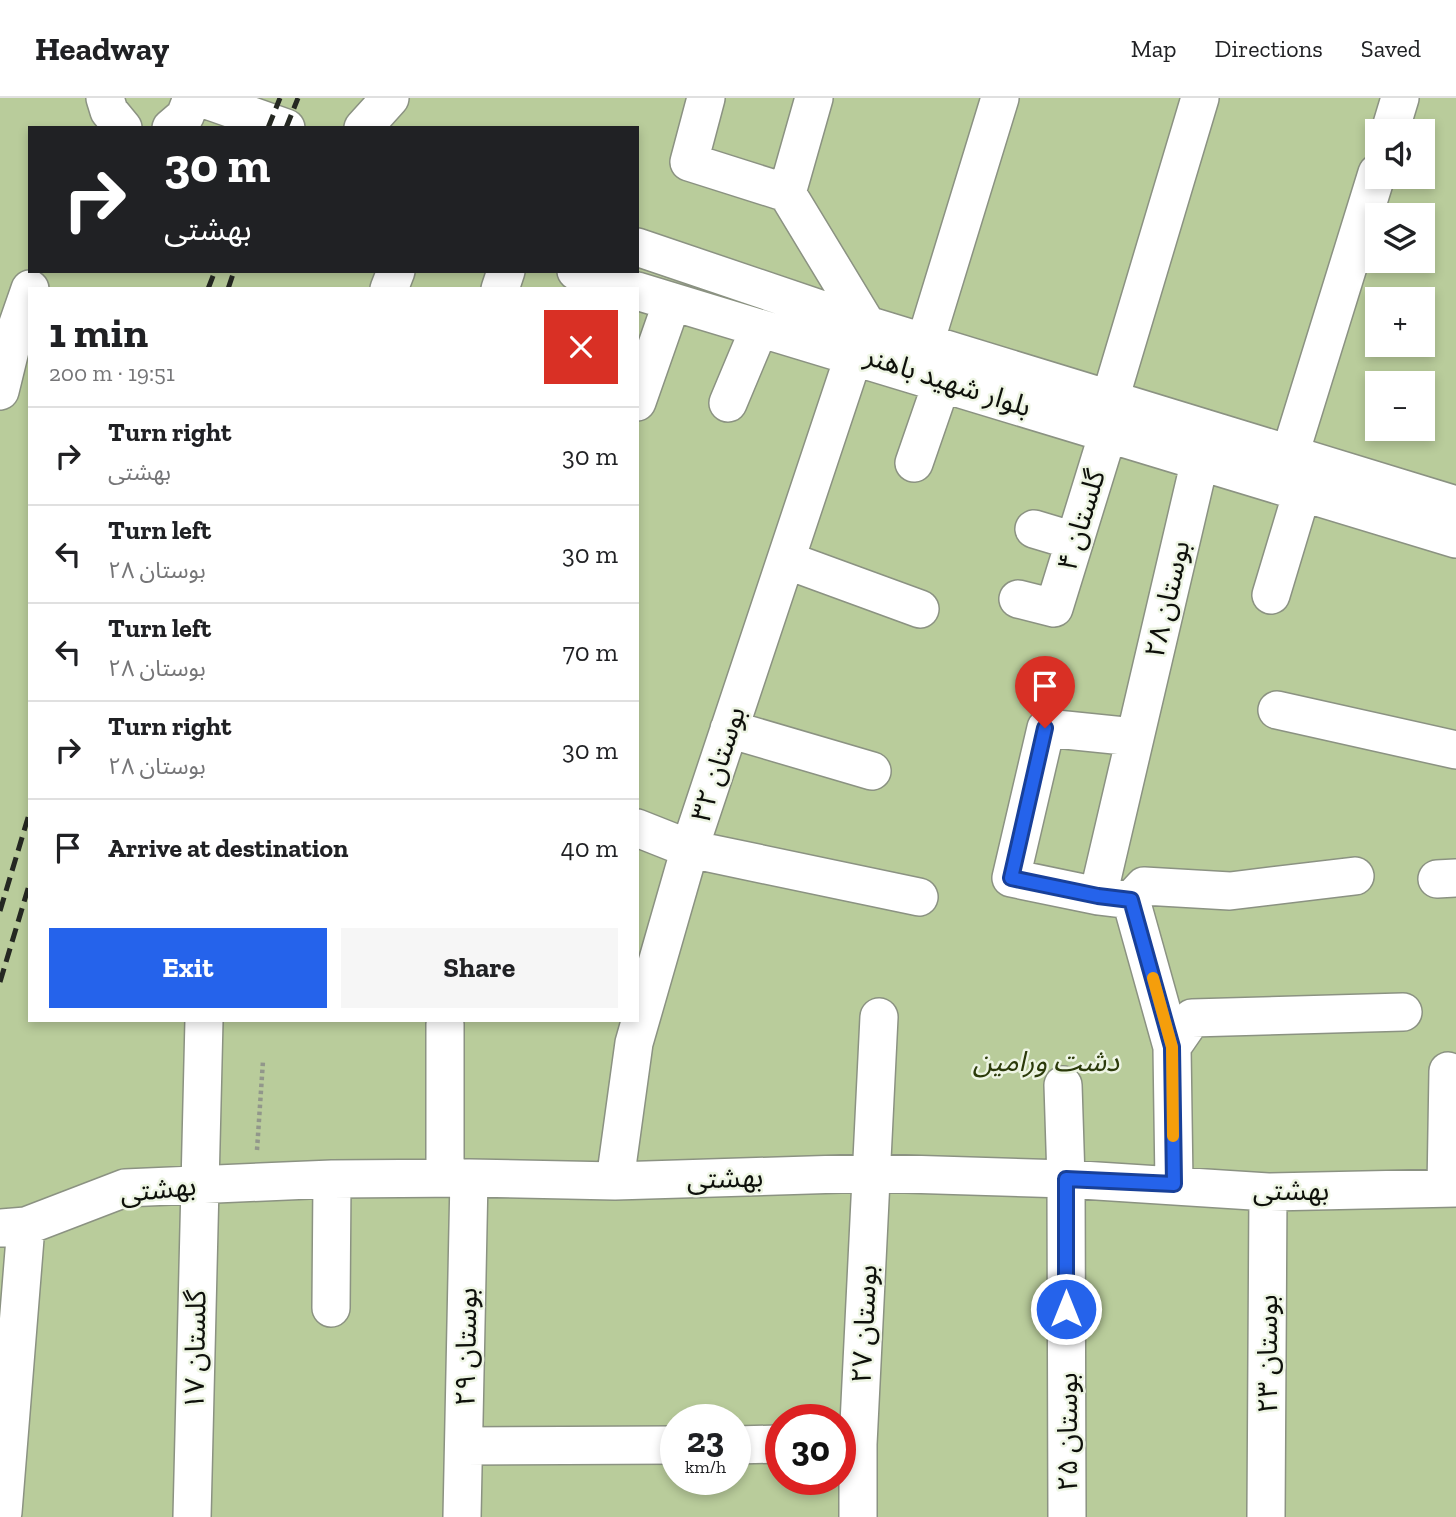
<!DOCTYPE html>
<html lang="en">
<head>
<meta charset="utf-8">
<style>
  :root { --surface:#fff; --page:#f6f6f6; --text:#202124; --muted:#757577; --line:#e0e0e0; --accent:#2563eb }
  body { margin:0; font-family:"Zilla Slab","Noto Sans Arabic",serif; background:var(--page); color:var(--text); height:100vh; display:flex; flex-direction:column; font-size:26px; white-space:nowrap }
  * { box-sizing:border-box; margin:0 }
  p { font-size:23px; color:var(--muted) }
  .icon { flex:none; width:38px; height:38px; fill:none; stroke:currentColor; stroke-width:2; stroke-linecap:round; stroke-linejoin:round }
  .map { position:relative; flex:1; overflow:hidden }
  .details { position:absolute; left:28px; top:189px; width:611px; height:735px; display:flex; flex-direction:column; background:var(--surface); border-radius:0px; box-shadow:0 4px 10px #0003 }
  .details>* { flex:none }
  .hud { position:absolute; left:28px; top:28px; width:611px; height:147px; border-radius:0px; box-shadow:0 4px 10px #0003; background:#202124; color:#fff; overflow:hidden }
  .controls { position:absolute; left:1365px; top:21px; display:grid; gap:14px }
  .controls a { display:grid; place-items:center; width:70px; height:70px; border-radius:0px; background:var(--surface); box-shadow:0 4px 10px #0003; font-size:35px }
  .speed { position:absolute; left:660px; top:1306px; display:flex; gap:14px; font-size:35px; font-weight:700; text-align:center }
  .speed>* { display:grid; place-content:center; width:91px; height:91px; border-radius:50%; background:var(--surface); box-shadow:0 4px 10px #0003; line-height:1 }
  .speed small { font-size:18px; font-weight:400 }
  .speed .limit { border:10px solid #d22; background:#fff; color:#111 }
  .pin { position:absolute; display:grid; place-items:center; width:60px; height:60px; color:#fff; margin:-72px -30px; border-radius:50% 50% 50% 0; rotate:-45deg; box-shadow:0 0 7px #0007 }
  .pin .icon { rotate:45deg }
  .me { position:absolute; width:77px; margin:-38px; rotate:0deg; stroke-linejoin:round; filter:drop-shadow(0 0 5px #0008) }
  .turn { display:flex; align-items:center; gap:24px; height:147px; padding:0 21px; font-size:32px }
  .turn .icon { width:91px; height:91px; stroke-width:2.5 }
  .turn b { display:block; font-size:49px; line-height:60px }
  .round { display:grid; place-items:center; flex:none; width:74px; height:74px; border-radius:0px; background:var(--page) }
  .overview { display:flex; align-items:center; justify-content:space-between; height:119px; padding:0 21px }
  h1 { font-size:42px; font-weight:700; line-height:52px }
  .cta { display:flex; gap:14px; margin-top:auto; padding:14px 21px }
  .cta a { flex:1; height:80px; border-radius:0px; background:var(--accent); color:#fff; font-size:28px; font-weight:700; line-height:80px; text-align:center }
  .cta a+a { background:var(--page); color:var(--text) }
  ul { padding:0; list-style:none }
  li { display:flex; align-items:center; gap:21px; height:98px; padding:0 21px; border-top:2px solid var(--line) }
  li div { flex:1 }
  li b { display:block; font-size:26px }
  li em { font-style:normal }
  header { display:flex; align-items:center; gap:42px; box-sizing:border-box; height:98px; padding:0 35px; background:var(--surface); border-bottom:2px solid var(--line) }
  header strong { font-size:33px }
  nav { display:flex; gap:38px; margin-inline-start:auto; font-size:24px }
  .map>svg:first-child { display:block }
  .green { fill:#b9cc9b; fill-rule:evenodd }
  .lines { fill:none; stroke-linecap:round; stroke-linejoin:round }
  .minor-casing { stroke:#8b9282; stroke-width:40 }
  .path { stroke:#92978b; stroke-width:4.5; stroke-dasharray:3.5 3.5; stroke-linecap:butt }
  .minor { stroke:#fff; stroke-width:37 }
  .rail { stroke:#252822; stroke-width:5; stroke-dasharray:14 7; stroke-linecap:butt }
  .route-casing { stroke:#184099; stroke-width:18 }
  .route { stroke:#2563eb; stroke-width:12 }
  .slow { stroke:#f59e0b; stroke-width:12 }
  .labels { text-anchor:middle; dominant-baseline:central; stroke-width:5; stroke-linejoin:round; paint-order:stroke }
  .street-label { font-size:28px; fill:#0e100b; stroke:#eef5e4 }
  .park-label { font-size:28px; font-style:italic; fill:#2b3a0a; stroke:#eef5e4 }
</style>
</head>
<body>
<header>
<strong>Headway</strong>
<nav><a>Map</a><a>Directions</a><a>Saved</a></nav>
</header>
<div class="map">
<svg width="1456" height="1419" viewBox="0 0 1456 1419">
  <rect width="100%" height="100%" fill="#eef5e4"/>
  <path class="green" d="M 0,0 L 1456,0 L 1456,1419 L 0,1419 ZM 30,30 L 637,30 L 637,173 L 30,173 ZM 1377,33 L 1423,33 L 1423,79 L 1377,79 ZM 1377,117 L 1423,117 L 1423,163 L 1377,163 ZM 30,191 L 637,191 L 637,922 L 30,922 ZM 1377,201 L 1423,201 L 1423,247 L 1377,247 ZM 1377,285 L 1423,285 L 1423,331 L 1377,331 ZM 676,1321 L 735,1321 L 735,1381 L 676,1381 ZM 780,1321 L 840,1321 L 840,1381 L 780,1381 Z"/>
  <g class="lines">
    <g class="minor-casing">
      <path id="minor" d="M 105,0 L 109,13 L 123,30
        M 201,0 L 286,30
        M 706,0 L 689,64 L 787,95 L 867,227
        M 171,30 L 185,18 L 192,0
        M 363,30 L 390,0
        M 1390,33 L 1400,0
        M 787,95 L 814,0
        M 637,149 L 867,227 L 1456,407
        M 576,173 L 631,191
        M 389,191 L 396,173
        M 500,191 L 506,173
        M 637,193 L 1456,441
        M 925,245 L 1000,0
        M 0,293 L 13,240 L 30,191
        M 1110,301 L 1200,0
        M 637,304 L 672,204
        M 728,305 L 759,231
        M 1290,356 L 1377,75
        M 914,365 L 942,284
        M 1034,431 L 1074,443
        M 786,462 L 920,511
        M 1271,497 L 1302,394
        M 1018,501 L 1054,510 L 1108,335
        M 1277,612 L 1456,652
        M 729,631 L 872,673
        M 637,730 L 690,751 L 919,799
        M 1437,781 L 1456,780
        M 1098,798 L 1200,362
        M 1131,802 L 1098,798 L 1011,780 L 1046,630 L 1134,639
        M 1131,802 L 1172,949 L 1174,1086
        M 1131,802 L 1144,788 L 1230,793 L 1355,778
        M 1172,949 L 1192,920 L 1403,914
        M 1063,987 L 1066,1081 L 1067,1419
        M 445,1080 L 445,926
        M 615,1083 L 634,945 L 692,743 L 854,257 L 867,227
        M 1446,1090 L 1448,973
        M 0,1130 L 26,1128 L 125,1090 L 332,1081 L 469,1080 L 615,1083 L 873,1075 L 1066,1081 L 1268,1094 L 1456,1090
        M 331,1210 L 332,1081
        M 735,1347 L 780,1346
        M 465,1348 L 676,1347
        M 3,1414 L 26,1128
        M 192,1419 L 204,922
        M 462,1419 L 469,1080
        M 858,1419 L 858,1346 L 879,919
        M 1266,1419 L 1268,1094"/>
    </g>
    <path class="path" d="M 257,1052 L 263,963"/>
    <use href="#minor" class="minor"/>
    <path class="rail" d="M 268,30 L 280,0
      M 286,30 L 298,0
      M 208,191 L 215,173
      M 228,191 L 234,173
      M 0,813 L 30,713
      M 0,884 L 30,784"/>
  </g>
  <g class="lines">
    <g class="route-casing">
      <path id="route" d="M 1045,630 L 1011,780 L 1098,798 L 1131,802 L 1172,949 L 1174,1086 L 1066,1081 L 1066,1211"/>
    </g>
    <use href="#route" class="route"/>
    <path class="slow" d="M 1153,880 L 1172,949 L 1173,1038"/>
  </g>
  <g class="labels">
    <g class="street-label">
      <text transform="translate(948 283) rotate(18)">بلوار شهید باهنر</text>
      <text transform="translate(1081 422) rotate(-73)">گلستان ۴</text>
      <text transform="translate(1167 501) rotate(-77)">بوستان ۲۸</text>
      <text transform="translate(718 666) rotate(-72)">بوستان ۳۲</text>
      <text transform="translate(725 1080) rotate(-2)">بهشتی</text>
      <text transform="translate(158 1091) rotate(-6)">بهشتی</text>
      <text x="1291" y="1092">بهشتی</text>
      <text transform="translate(864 1226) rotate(-87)">بوستان ۲۷</text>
      <text transform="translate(466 1249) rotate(-89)">بوستان ۲۹</text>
      <text transform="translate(195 1252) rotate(-89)">گلستان ۱۷</text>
      <text transform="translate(1267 1256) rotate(-90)">بوستان ۲۳</text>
      <text transform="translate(1067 1334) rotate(-90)">بوستان ۲۵</text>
    </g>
    <g class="park-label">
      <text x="1046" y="963">دشت ورامین</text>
    </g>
  </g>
</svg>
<div class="controls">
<a><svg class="icon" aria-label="sound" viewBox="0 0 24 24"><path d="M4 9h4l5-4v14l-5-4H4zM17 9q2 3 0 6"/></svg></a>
<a><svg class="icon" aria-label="layers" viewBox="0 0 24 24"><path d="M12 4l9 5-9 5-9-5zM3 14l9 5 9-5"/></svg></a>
<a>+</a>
<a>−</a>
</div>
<div class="speed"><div>23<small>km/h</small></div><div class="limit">30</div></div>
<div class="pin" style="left:1045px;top:630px;background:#d93025"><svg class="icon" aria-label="arrive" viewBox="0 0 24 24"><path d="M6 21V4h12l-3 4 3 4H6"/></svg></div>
<svg class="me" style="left:1066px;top:1211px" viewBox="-20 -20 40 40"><circle r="17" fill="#2563eb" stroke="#fff" stroke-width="3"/><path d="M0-11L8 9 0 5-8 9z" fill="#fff"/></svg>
<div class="hud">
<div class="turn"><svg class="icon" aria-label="right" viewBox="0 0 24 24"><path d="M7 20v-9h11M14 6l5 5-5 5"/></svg><div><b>30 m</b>بهشتی</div></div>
</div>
<section class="details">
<div class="overview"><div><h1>1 min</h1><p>200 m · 19:51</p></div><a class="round" style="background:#d93025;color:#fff"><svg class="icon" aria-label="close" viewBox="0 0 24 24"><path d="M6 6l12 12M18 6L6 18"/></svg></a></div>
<ul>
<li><svg class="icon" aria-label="right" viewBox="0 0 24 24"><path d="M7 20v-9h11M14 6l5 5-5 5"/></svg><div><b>Turn right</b><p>بهشتی</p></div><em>30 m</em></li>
<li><svg class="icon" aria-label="left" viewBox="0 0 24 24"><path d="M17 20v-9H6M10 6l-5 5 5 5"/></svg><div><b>Turn left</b><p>بوستان ۲۸</p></div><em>30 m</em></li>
<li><svg class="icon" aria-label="left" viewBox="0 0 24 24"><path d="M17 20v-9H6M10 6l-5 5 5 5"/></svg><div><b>Turn left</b><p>بوستان ۲۸</p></div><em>70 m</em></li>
<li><svg class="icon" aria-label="right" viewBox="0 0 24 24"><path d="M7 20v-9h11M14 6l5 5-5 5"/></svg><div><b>Turn right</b><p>بوستان ۲۸</p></div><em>30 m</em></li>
<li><svg class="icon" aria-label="arrive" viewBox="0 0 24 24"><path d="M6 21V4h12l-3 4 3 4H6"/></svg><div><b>Arrive at destination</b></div><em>40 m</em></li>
</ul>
<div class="cta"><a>Exit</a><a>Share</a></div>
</section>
</div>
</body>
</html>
